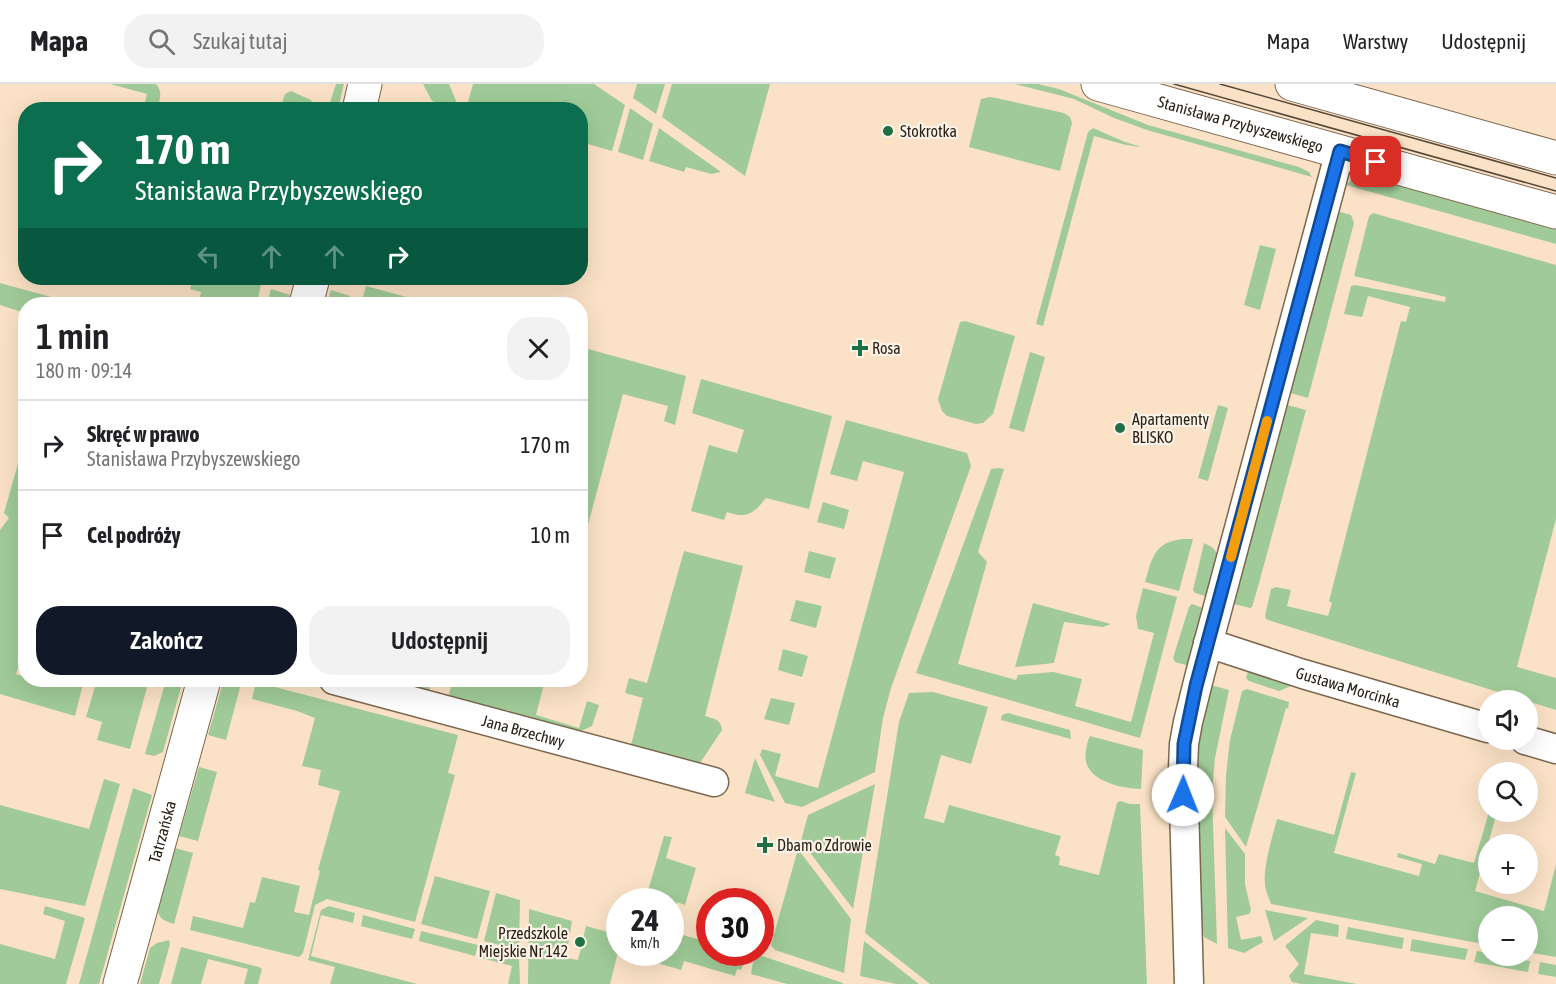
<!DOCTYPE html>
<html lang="pl">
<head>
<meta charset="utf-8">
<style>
  :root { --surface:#fff; --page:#f2f2f2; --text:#202124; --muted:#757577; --line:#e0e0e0; --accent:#111827 }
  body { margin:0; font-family:"Asap Condensed",sans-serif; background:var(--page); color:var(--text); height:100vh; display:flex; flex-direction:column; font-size:22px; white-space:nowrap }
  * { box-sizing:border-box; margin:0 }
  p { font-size:20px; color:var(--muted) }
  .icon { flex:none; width:33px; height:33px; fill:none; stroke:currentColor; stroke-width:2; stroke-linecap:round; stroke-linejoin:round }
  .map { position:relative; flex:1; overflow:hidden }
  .panel { position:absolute; left:18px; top:213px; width:570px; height:390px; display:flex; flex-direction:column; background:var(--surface); border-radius:24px; box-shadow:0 6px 24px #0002 }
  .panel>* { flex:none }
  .top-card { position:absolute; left:18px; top:18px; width:570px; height:183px; border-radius:24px; box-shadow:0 6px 24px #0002; background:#0b6e4f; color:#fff; overflow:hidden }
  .controls { position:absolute; left:1478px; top:606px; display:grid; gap:12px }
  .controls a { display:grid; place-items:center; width:60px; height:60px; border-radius:50%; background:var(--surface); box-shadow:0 6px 24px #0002; font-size:30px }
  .speed { position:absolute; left:606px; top:804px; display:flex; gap:12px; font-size:30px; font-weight:700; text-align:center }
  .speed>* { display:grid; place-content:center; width:78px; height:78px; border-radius:50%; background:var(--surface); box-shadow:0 6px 24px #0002; line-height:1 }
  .speed small { font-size:15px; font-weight:400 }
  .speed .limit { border:9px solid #d22; background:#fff; color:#111 }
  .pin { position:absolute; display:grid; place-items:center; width:51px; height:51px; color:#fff; margin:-26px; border-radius:12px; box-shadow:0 3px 9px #0006 }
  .me { position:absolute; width:66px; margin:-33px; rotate:1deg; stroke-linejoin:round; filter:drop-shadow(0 0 4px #0008) }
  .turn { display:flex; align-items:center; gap:21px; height:126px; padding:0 18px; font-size:27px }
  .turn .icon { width:78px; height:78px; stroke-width:2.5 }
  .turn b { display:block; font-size:42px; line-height:51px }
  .lanes { display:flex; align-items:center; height:57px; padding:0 18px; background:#0003; justify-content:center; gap:30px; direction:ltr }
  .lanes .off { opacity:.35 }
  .round { display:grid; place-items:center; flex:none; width:63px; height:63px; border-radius:24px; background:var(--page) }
  .head { display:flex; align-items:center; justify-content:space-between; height:102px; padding:0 18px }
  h1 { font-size:36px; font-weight:600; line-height:45px }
  .action { display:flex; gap:12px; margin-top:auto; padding:12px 18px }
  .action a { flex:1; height:69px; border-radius:24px; background:var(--accent); color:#fff; font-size:24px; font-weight:600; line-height:69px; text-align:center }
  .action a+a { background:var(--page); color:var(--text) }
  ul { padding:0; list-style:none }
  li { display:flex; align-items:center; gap:18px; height:90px; padding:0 18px; border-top:2px solid var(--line) }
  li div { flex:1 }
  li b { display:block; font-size:22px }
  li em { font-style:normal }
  header { display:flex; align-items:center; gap:36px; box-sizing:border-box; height:84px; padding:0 30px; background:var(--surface); border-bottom:2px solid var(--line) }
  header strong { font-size:28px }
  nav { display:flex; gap:33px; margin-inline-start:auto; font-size:21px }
  .search { width:420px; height:54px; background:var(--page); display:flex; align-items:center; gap:15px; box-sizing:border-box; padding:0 21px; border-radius:24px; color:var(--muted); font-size:22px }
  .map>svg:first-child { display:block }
  .green { fill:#a0cb98 }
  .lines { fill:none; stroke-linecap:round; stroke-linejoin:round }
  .minor-casing { stroke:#7c664d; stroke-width:31 }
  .tertiary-casing { stroke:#7c664d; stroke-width:35 }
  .secondary-casing { stroke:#7c664d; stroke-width:35 }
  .minor { stroke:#fff; stroke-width:28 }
  .tertiary { stroke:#fff; stroke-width:33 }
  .secondary { stroke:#fff; stroke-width:33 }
  .tram { stroke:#55483a; stroke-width:1.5 }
  .route-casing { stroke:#114b97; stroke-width:15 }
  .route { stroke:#1a73e8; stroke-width:10 }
  .slow { stroke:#f59e0b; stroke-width:10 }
  .poi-dot { fill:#1d7041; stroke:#fcf2e7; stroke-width:2 }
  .labels { text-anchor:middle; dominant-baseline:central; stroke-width:4.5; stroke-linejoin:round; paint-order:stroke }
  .street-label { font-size:16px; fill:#2b2217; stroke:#fcf2e7 }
  .poi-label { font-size:16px; fill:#2b2217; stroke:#fcf2e7; text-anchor:start }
</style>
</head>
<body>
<header>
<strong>Mapa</strong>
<div class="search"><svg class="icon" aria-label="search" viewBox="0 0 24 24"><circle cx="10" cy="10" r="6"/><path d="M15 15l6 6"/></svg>Szukaj tutaj</div>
<nav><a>Mapa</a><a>Warstwy</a><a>Udostępnij</a></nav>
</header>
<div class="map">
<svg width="1556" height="900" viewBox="0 0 1556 900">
  <rect width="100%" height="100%" fill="#fbe2c6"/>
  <path class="green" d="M 110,0 L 156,0 C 163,7 160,16 157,25 L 143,25 L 147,10 Z
    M 336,0 L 344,0 L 338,25 L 328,25 Z
    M 423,0 L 449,0 L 459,24 L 432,17 Z
    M 473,0 L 594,0 L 625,21 L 612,67 L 581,58 L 580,26 L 466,25 Z
    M 637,0 L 665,0 L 656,30 L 633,14 Z
    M 672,0 L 770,0 L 745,92 L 662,33 Z
    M 1015,0 L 1038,0 L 1059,5 L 1148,41 L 1299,83 L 1309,88 L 1312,93 L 1147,46 L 1114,34 L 1074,15 Z
    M 291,7 L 311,16 L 315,25 L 280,25 L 285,10 Z
    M 989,13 L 996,14 L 1064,29 L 1070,33 L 1072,39 L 1060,87 L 969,63 L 981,15 Z
    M 630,24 L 653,40 L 643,76 L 618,68 Z
    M 659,44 L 721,88 L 711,90 L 686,83 L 684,88 L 649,77 Z
    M 1093,44 L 1125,58 L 1142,63 L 1126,61 L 1094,52 L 1043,242 L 1036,240 L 1088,48 Z
    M 1365,90 L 1556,143 L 1556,160 L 1346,101 L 1354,93 Z
    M 1337,127 L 1351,131 L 1354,139 L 1308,314 L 1287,308 Z
    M 1373,129 L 1556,181 L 1556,435 L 1517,583 L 1556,594 L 1556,626 L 1271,537 L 1266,535 L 1265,532 L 1271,505 L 1276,503 L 1291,506 L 1287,522 L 1328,532 L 1332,519 L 1329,517 L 1401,237 L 1406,238 L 1410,223 L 1368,212 L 1362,233 L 1344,230 L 1351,202 L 1355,201 L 1445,218 L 1446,213 L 1354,192 L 1369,132 Z
    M 1260,161 L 1276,165 L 1260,226 L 1244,221 Z
    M 193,194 L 238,194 L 261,200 L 257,220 L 198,220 L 201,208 L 190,205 Z
    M 0,199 L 77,220 L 26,220 L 25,229 L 0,221 Z
    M 366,202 L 432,220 L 361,220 Z
    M 271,205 L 290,211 L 287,220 L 267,220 Z
    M 331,206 L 350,212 L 347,220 L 327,220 Z
    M 965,237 L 1015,252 L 993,330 L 983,339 L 976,340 L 947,332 L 942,327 L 938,315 L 960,238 Z
    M 581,263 L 686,292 L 675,341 L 664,337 L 668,322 L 623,310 L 581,467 Z
    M 1030,268 L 1045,273 L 1024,348 L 1009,344 Z
    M 701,295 L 832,332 L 809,425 L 766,414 C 753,430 747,435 727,428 L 724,436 L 691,427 L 709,361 L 737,369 L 744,346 L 692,329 Z
    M 1284,320 L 1306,326 L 1259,499 L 1252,523 L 1250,524 L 1230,519 Z
    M 1218,321 L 1228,324 L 1208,397 L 1198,394 Z
    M 846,336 L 967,369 L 971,382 L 891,604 L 883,634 L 875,688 L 802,723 L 785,719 L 760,671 L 762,665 L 781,670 L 775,692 L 818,704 L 904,388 L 863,377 L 857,397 L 830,390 Z
    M 25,355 L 26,559 L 16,590 L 25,593 L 26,596 L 39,597 L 39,596 L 69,596 L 83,600 L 75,632 L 0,610 L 0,446 L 9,434 L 4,429 Z
    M 999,384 L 1004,385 L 978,468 L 987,478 L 958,580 L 1016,596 L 1018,591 L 1053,588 L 1082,595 L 1075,622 L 1131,638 L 1154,549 L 1138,545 L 1136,532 L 1143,504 L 1177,513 L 1140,654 L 916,589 L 991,385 Z
    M 823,418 L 849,426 L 844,445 L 817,438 Z
    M 1183,455 L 1193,455 L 1179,507 L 1145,498 C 1152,474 1154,458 1183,455 Z
    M 1204,459 L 1212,463 L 1220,473 L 1208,513 L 1195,509 L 1193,506 Z
    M 684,467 L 743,482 L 705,632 C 714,635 721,635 722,646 L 700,679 L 631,661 L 643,614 L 625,609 L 629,594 L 647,599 Z
    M 809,467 L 836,474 L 830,495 L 804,488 Z
    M 796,516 L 822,522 L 816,544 L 790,537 Z
    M 1033,519 L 1111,540 L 1103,543 L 1064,538 L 1054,579 L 1015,583 Z
    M 1192,520 L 1206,525 L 1190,582 L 1175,578 L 1173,574 L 1189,523 Z
    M 783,565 L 808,572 L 802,593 L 778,586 Z
    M 1249,584 L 1287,597 L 1291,602 L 1279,607 L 1249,597 L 1246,594 Z
    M 97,596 L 149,596 L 130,665 L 97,656 L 102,638 L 86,633 Z
    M 166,596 L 183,596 L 163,668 L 154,672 L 145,670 Z
    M 225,596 L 242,596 L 226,656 L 208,651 L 222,602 Z
    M 377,596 L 431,596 L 429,608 Z
    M 453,596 L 545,596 L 536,631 L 579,644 L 587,617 L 599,621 L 592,642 L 581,647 L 509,629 L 509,626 L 502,627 L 448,613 Z
    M 256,598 L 458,651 L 448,689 L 455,691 L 415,838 L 327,815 L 315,821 L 303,869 L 299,873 L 190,846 L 193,832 L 243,844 L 250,818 L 255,819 L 262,793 L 300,802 L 294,828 L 309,831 L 320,787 L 318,786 L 340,707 L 318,701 L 321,686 L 302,682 L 315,634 L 297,627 L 252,615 Z
    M 1211,601 L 1229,606 L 1215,674 L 1212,708 L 1217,860 L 1204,853 L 1201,840 L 1197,687 L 1199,661 Z
    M 1247,605 L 1289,618 L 1288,625 L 1286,624 L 1246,763 L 1225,733 L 1226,691 L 1230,656 L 1242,607 Z
    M 933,608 L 988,623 L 971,680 L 941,671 L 924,734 L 944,739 L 949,721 L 1061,752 L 1055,771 L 1060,773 L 1059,781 L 1099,791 L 1117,719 L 1120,717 L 1130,720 L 1140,720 L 1147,900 L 930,900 L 865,849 L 899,638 L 909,609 Z
    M 771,614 L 795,619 L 789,641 L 764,635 Z
    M 1008,629 L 1070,646 L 1071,655 L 1001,636 L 1002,631 Z
    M 1090,652 L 1143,666 L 1141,705 C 1119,704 1080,696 1086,666 C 1087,660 1088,656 1090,652 Z
    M 755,674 L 775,718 L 745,709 Z
    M 199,683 L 217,688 L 198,757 L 179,752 Z
    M 1351,688 L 1356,689 L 1334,769 L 1419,792 L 1422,780 L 1397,773 L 1398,769 L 1435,780 L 1439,770 L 1474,779 L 1489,728 L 1497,728 L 1475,807 L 1544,827 L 1556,780 L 1556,873 L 1527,868 L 1527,832 L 1488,832 L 1488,861 L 1271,820 C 1269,814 1266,808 1265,802 C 1263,782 1272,754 1277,735 L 1334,751 Z
    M 104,695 L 120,700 L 85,822 L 0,805 L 0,721 L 89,745 Z
    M 875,700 L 853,825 L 801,757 L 808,731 Z
    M 133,704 L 152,711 L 99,900 L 79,900 Z
    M 1225,744 L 1245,770 L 1245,800 L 1251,826 L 1249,830 L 1236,833 L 1241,856 L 1261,852 L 1263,858 L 1244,869 L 1228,864 Z
    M 664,752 L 672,753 L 666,774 L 696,784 L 685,821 L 677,818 L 672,833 L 683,837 L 682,840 L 671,836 L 670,818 L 645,817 Z
    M 175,764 L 193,769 L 174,840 C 165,837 158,835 158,825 Z
    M 798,765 L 851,835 L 844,889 L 775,866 L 771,861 Z
    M 435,792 L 490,807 L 477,855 L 421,840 Z
    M 496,809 L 520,816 L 519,866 L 484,857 Z
    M 45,822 L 85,834 L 66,900 L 0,900 L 0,860 L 55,875 L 65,837 L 43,830 Z
    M 329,822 L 355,829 L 353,839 L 321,831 L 311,872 L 417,900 L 330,900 L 335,883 L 308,876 L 321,826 Z
    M 529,825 L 572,837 L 566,874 L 578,876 L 586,842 L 619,851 L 619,864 L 610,900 L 528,900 Z
    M 1265,826 L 1308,834 L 1274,857 Z
    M 363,831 L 415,845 L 412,855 L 361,842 Z
    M 1316,836 L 1339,841 L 1338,853 L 1311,849 L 1304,890 L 1357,900 L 1301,900 L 1292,898 L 1289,892 L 1299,880 L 1285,862 Z
    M 1348,843 L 1404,854 L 1402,865 L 1346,855 Z
    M 421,847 L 478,861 L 475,872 L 419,857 Z
    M 671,848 L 709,858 L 710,868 L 743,869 L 745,877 L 741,886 L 737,885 L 735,892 L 684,877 L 681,886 L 644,875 L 643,869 L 670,868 Z
    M 1412,855 L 1468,865 L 1465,876 L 1410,867 Z
    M 169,856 L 170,860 L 159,900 L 140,900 L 150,864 L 157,859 Z
    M 864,857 L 868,860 L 919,900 L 896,900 L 860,892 Z
    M 181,863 L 259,883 L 262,885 L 258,900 L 244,900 L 248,885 L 208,875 L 201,900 L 171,900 Z
    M 485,863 L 519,873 L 520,900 L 508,900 L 512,882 L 481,874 Z
    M 1477,867 L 1488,869 L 1488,872 L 1501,872 L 1530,877 L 1528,888 L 1474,878 Z
    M 759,871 L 843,899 L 843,900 L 787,900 L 751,890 L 753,878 Z
    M 1540,878 L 1556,881 L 1556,893 L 1538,890 Z"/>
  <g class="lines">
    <g class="minor-casing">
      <g id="minor">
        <path id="s1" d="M 1208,559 L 1303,590 L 1488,644"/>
        <path id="s2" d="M 334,596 L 714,698"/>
        <path d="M 1525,656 L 1556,665"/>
        <path d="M 1189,900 L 1183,685 L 1184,660 L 1188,638 L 1200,590 L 1340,67"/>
      </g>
    </g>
    <g class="tertiary-casing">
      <g id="tertiary">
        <path d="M 359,26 L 365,0"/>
        <path d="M 306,220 L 313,194"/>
        <path id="s3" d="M 120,900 L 204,596"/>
      </g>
    </g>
    <g class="secondary-casing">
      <g id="secondary">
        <path id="s4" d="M 1098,0 L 1556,128"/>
        <path d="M 1292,0 L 1556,74"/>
      </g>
    </g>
    <use href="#minor" class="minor"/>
    <use href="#tertiary" class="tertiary"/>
    <use href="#secondary" class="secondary"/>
    <path class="tram" d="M 1174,0 L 1556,107
      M 1220,0 L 1556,94"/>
  </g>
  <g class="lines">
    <g class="route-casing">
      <path id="route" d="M 1183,711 L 1184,660 L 1196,602 L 1340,67 L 1376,78"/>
    </g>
    <use href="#route" class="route"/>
    <path class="slow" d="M 1231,473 L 1267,337"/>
  </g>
  <g class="poi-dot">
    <circle cx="888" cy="47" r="6"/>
    <path d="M857 255h6v6h6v6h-6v6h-6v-6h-6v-6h6z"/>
    <circle cx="1120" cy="344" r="6"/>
    <path d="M762 752h6v6h6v6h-6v6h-6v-6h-6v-6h6z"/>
    <circle cx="580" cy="858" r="6"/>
  </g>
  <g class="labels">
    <g class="street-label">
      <text stroke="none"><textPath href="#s4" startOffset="148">Stanisława Przybyszewskiego</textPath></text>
      <text stroke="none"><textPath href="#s1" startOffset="147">Gustawa Morcinka</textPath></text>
      <text stroke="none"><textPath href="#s2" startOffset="196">Jana Brzechwy</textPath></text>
      <text stroke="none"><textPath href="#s3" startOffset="158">Tatrzańska</textPath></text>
    </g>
    <g class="poi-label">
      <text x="900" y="47">Stokrotka</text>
      <text x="872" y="264">Rosa</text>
      <text x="1132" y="335">Apartamenty<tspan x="1132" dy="18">BLISKO</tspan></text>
      <text x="777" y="761">Dbam o Zdrowie</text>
      <text x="568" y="849" text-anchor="end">Przedszkole<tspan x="568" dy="18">Miejskie Nr 142</tspan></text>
    </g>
  </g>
</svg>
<div class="controls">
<a><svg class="icon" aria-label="sound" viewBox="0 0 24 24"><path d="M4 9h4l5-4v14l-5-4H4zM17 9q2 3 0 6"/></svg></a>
<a><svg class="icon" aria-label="search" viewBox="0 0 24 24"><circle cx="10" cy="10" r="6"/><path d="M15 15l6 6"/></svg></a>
<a>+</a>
<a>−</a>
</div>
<div class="speed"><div>24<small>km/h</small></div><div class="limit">30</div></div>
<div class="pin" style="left:1376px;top:78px;background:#d93025"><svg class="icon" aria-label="arrive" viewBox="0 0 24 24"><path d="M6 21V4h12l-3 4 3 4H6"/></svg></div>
<svg class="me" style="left:1183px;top:711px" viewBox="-20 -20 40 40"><circle r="19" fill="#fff"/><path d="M0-13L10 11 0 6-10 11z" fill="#1a73e8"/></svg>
<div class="top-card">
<div class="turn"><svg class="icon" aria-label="right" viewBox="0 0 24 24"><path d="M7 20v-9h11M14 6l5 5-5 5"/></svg><div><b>170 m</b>Stanisława Przybyszewskiego</div></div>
<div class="lanes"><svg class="icon off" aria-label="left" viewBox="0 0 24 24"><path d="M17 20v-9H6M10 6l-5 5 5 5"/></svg><svg class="icon off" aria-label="ahead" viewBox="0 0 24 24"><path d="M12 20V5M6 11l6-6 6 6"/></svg><svg class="icon off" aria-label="ahead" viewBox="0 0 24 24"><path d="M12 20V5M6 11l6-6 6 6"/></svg><svg class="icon" aria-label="right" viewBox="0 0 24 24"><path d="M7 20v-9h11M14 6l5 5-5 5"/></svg></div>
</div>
<section class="panel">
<div class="head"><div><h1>1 min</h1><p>180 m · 09:14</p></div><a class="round"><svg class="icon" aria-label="close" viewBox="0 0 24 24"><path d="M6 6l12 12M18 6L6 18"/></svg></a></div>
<ul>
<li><svg class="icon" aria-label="right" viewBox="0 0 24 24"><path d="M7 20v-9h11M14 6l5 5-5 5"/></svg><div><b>Skręć w prawo</b><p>Stanisława Przybyszewskiego</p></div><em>170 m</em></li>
<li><svg class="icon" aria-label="arrive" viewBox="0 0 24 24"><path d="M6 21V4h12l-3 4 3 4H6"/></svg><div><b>Cel podróży</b></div><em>10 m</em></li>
</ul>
<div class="action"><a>Zakończ</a><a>Udostępnij</a></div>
</section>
</div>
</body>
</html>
